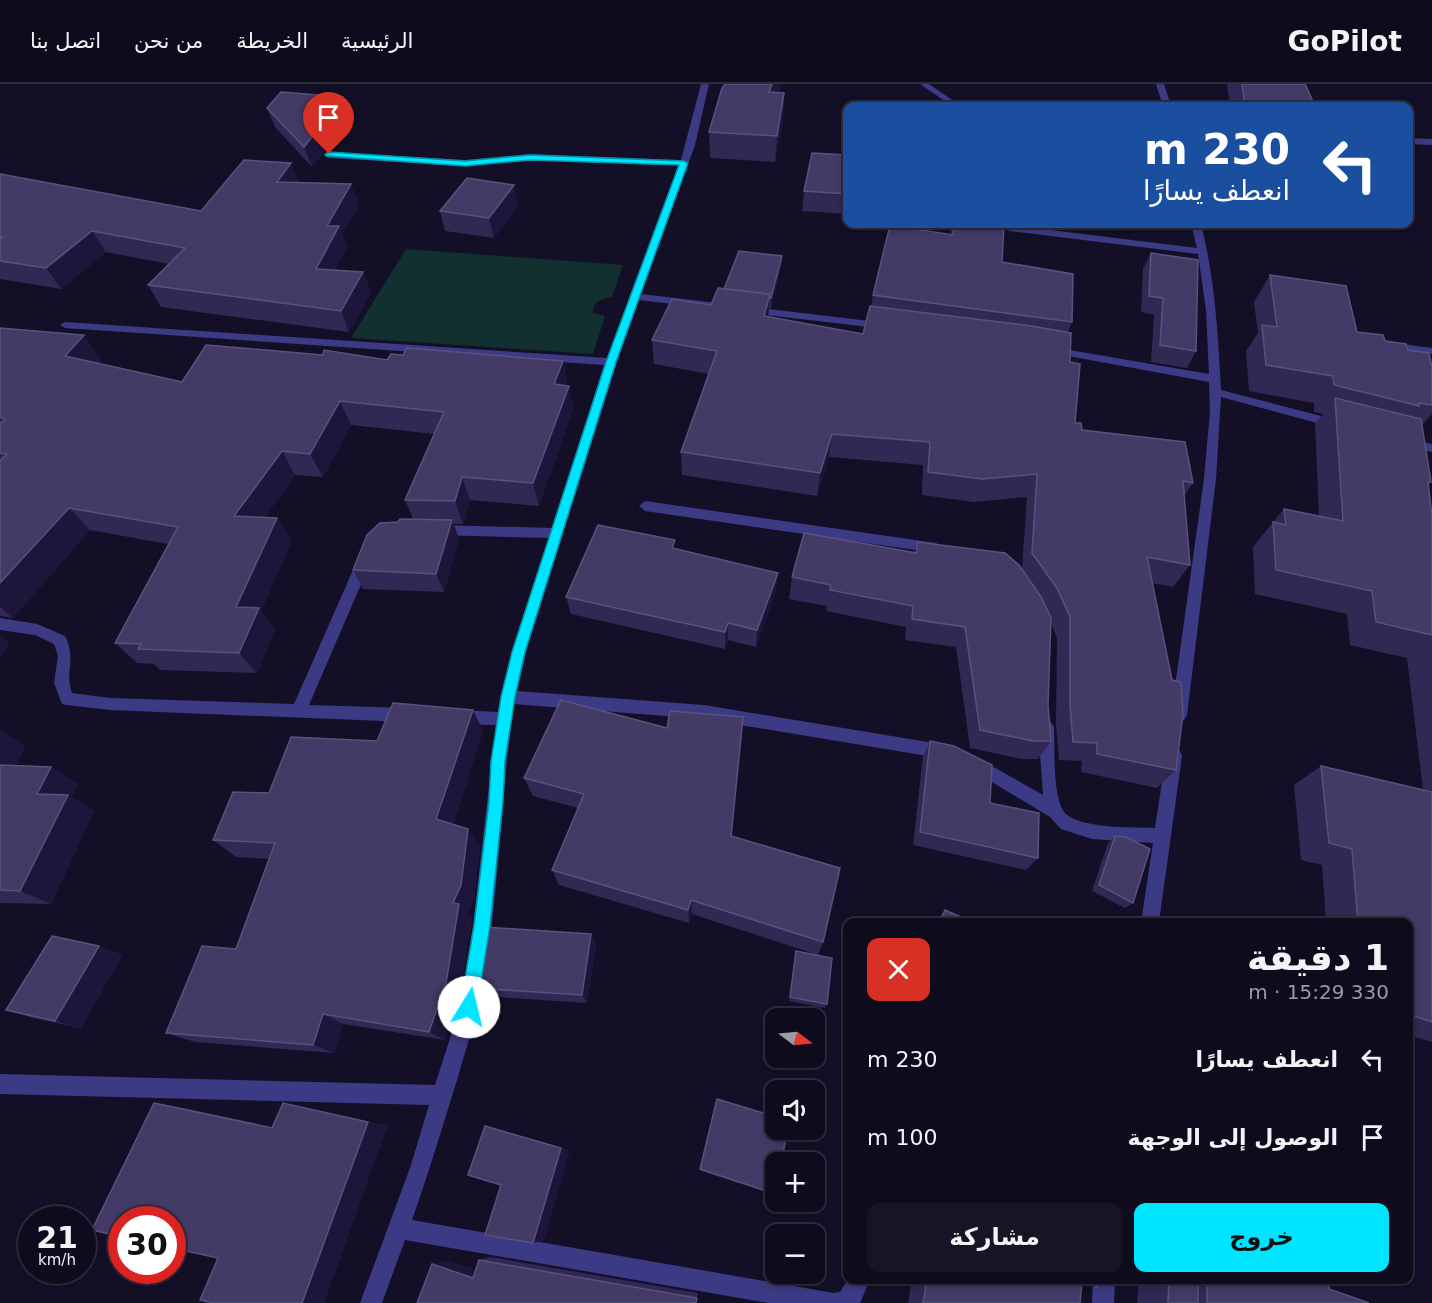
<!DOCTYPE html>
<html lang="ar">
<head>
<meta charset="utf-8">
<style>
  :root { --surface:#0e0b1c; --page:#171425; --text:#f1f3f6; --muted:#9b9ba3; --line:#2e2b3b; --accent:#00e5ff }
  body { margin:0; font-family:"DejaVu Sans","Noto Naskh Arabic",sans-serif; background:var(--page); color:var(--text); direction:rtl; height:100vh; display:flex; flex-direction:column; font-size:22px; white-space:nowrap }
  * { box-sizing:border-box; margin:0 }
  p { font-size:20px; color:var(--muted) }
  .icon { flex:none; width:33px; height:33px; fill:none; stroke:currentColor; stroke-width:2; stroke-linecap:round; stroke-linejoin:round }
  .map { position:relative; flex:1; overflow:hidden; direction:ltr }
  .drawer { position:absolute; left:843px; top:834px; width:570px; height:366px; display:flex; flex-direction:column; background:var(--surface); border-radius:12px; box-shadow:0 3px 9px #0003,0 0 0 2px var(--line); direction:rtl }
  .drawer>* { flex:none }
  .banner { position:absolute; left:843px; top:18px; width:570px; height:126px; border-radius:12px; box-shadow:0 3px 9px #0003,0 0 0 2px var(--line); direction:rtl; background:#1a4fa0; color:#fff; overflow:hidden }
  .needle { width:39px; rotate:106deg }
  .controls { position:absolute; left:765px; top:924px; display:grid; gap:12px }
  .controls a { display:grid; place-items:center; width:60px; height:60px; border-radius:12px; background:var(--surface); box-shadow:0 3px 9px #0003,0 0 0 2px var(--line); font-size:30px }
  .speed { position:absolute; left:18px; top:1122px; display:flex; gap:12px; font-size:30px; font-weight:700; text-align:center }
  .speed>* { display:grid; place-content:center; width:78px; height:78px; border-radius:50%; background:var(--surface); box-shadow:0 3px 9px #0003,0 0 0 2px var(--line); line-height:1 }
  .speed small { font-size:15px; font-weight:400 }
  .speed .limit { border:9px solid #d22; background:#fff; color:#111 }
  .pin { position:absolute; display:grid; place-items:center; width:51px; height:51px; color:#fff; margin:-62px -26px; border-radius:50% 50% 50% 0; rotate:-45deg; box-shadow:0 0 6px #0007 }
  .pin .icon { rotate:45deg }
  .me { position:absolute; width:66px; margin:-33px; rotate:9deg; stroke-linejoin:round; filter:drop-shadow(0 0 4px #0008) }
  .turn { display:flex; align-items:center; gap:21px; height:126px; padding:0 24px; font-size:27px }
  .turn .icon { width:78px; height:78px; stroke-width:2.5 }
  .turn b { display:block; font-size:42px; line-height:51px }
  .round { display:grid; place-items:center; flex:none; width:63px; height:63px; border-radius:12px; background:var(--page) }
  .headline { display:flex; align-items:center; justify-content:space-between; height:102px; padding:0 24px }
  h1 { font-size:36px; font-weight:700; line-height:45px }
  .button { display:flex; gap:12px; margin-top:auto; padding:12px 24px }
  .button a { flex:1; height:69px; border-radius:12px; background:var(--accent); color:#111; font-size:24px; font-weight:700; line-height:69px; text-align:center }
  .button a+a { background:var(--page); color:var(--text) }
  ul { padding:0; list-style:none }
  li { display:flex; align-items:center; gap:18px; height:78px; padding:0 24px }
  li div { flex:1 }
  li b { display:block; font-size:22px }
  li em { font-style:normal }
  header { display:flex; align-items:center; gap:36px; box-sizing:border-box; height:84px; padding:0 30px; background:var(--surface); border-bottom:2px solid var(--line) }
  header strong { font-size:28px }
  nav { display:flex; gap:33px; margin-inline-start:auto; font-size:21px }
  .map>svg:first-child { display:block }
  .green { fill:#12302f }
  .lines { fill:none; stroke-linecap:round; stroke-linejoin:round }
  .minor { fill:#3d3a85; fill-rule:evenodd }
  .wall { fill:#312854 }
  .shaded-wall { fill:#1d163a }
  .building { fill:#433a66; stroke:#5a527e; stroke-width:1.5 }
  .route { fill:#00e5ff; stroke:#0095a6; stroke-width:1.5 }
</style>
</head>
<body>
<header>
<strong>GoPilot</strong>
<nav><a>الرئيسية</a><a>الخريطة</a><a>من نحن</a><a>اتصل بنا</a></nav>
</header>
<div class="map">
<svg width="1432" height="1219" viewBox="0 0 1432 1219">
  <rect width="100%" height="100%" fill="#130f26"/>
  <path class="green" d="M 406,165 L 623,181 L 612,213 C 602,215 593,217 593,229 L 605,232 L 593,270 L 351,254 Z"/>
  <g class="lines">
    <path class="minor" d="M 701,0 L 709,0 L 695,61 L 641,210 L 886,239 L 891,242 L 886,245 L 639,216 L 617,278 L 526,568 L 517,607 L 704,621 L 946,661 L 952,663 L 954,668 L 952,673 L 946,675 L 704,635 L 514,620 C 499,720 500,824 478,923 C 473,946 464,970 458,993 C 443,1041 429,1088 412,1136 L 834,1209 L 840,1208 L 848,1196 L 870,1196 L 860,1219 L 769,1219 L 405,1156 L 382,1219 L 360,1219 L 410,1084 L 429,1021 L 0,1010 L 0,990 L 435,1001 L 460,923 L 473,842 L 496,641 L 456,640 L 451,638 L 448,633 L 451,628 L 456,626 L 498,628 L 512,568 L 549,454 L 438,451 L 431,446 L 438,441 L 552,444 L 604,281 L 65,244 L 60,241 L 65,238 L 607,274 L 679,81 L 530,76 L 465,82 L 329,74 L 325,71 L 329,68 L 465,76 L 530,70 L 681,76 Z
      M 920,0 L 929,0 L 961,22 L 952,22 Z
      M 1156,0 L 1164,0 L 1171,22 L 1163,22 Z
      M 1408,54 L 1432,55 L 1432,61 L 1408,60 Z
      M 1191,140 L 1201,140 C 1215,195 1218,250 1221,306 L 1340,337 L 1342,340 L 1336,344 L 1221,313 L 1216,395 L 1187,631 L 1184,636 L 1179,638 L 1174,636 L 1171,631 L 1204,395 L 1210,327 L 1209,298 L 1052,269 L 1046,266 L 1052,263 L 1209,290 L 1206,226 L 1198,170 L 1010,147 L 1005,144 L 1010,141 L 1197,164 Z
      M 1387,258 L 1432,264 L 1432,270 L 1383,263 L 1383,259 Z
      M 1406,354 L 1432,360 L 1432,368 L 1402,361 L 1400,358 Z
      M 645,417 L 936,459 L 943,464 L 936,469 L 645,427 L 639,422 Z
      M 364,472 L 371,477 L 309,621 L 408,624 L 413,626 L 416,631 L 413,636 L 408,638 L 110,626 L 67,621 L 62,620 L 54,599 L 58,572 L 54,560 L 35,551 L 0,546 L 0,534 L 37,540 L 65,552 C 77,575 64,588 72,609 L 110,614 L 294,620 L 357,477 Z
      M 1046,636 L 1051,638 L 1054,643 C 1055,663 1052,714 1065,729 C 1080,745 1134,743 1155,744 L 1166,672 L 1168,667 L 1174,665 L 1180,667 L 1182,672 L 1159,838 L 1141,838 L 1153,759 L 1092,755 L 1061,745 L 1050,733 L 970,685 L 968,680 L 970,675 L 976,673 L 1043,711 L 1038,643 L 1041,638 Z
      M 1093,1196 L 1115,1196 L 1114,1219 L 1092,1219 Z"/>
  </g>
  <path class="wall" d="M 1227,0 L 1305,0 L 1315,22 L 1230,22 Z
    M 781,3 L 779,8 L 784,9 L 783,35 L 775,78 L 710,74 L 709,48 Z
    M 267,24 L 350,33 L 312,83 L 275,43 Z
    M 848,71 L 848,130 L 802,127 L 804,107 Z
    M 0,90 L 201,127 L 299,98 L 359,121 L 342,150 L 347,163 L 335,186 L 363,188 L 371,209 L 349,248 L 161,223 L 148,201 L 169,180 L 106,168 L 61,205 L 0,195 Z
    M 518,121 L 494,154 L 445,147 L 440,127 Z
    M 953,140 L 1004,140 L 1002,178 L 1072,238 L 1067,249 L 1075,339 L 1082,346 L 1193,399 L 1184,412 L 1190,481 L 1173,503 L 1152,499 L 1176,686 L 1157,704 L 1081,688 L 1082,677 L 1059,676 L 1056,640 L 1057,554 L 1051,539 L 1048,621 L 1051,657 L 1038,675 L 1021,675 L 970,664 L 956,563 L 905,556 L 906,543 L 826,527 L 827,522 L 789,515 L 792,493 L 914,469 L 917,458 L 1022,485 L 1027,413 L 974,418 L 922,411 L 923,381 L 829,373 L 817,412 L 682,391 L 681,368 L 709,290 L 654,280 L 652,256 L 711,221 L 724,205 L 782,172 L 781,182 L 771,224 L 769,224 L 768,233 L 863,250 L 871,222 L 873,211 L 950,151 Z
    M 1151,169 L 1196,267 L 1187,284 L 1151,278 L 1154,231 L 1141,228 L 1143,185 Z
    M 1270,191 L 1357,248 L 1385,257 L 1408,266 L 1432,283 L 1432,330 L 1422,341 L 1431,398 L 1428,401 L 1432,432 L 1432,958 L 1408,951 L 1408,838 L 1326,838 L 1322,781 L 1301,776 L 1294,701 L 1321,682 L 1423,706 L 1407,574 L 1350,561 L 1347,530 L 1255,510 L 1253,463 L 1273,438 L 1284,425 L 1319,432 L 1315,340 L 1323,330 L 1314,328 L 1314,319 L 1249,307 L 1246,267 L 1258,249 L 1254,218 Z
    M 0,244 L 101,275 L 98,280 L 182,298 L 323,271 L 387,276 L 403,271 L 563,277 L 567,301 L 569,302 L 573,325 L 539,422 L 470,416 L 463,440 L 453,440 L 459,454 L 444,508 L 363,505 L 353,486 L 398,438 L 413,435 L 405,416 L 434,350 L 351,341 L 323,393 L 295,391 L 265,433 L 292,456 L 261,527 L 275,545 L 257,589 L 160,586 L 154,580 L 137,579 L 115,559 L 168,460 L 90,446 L 13,534 L 0,532 Z
    M 676,464 L 776,507 L 756,563 L 728,556 L 725,565 L 571,530 L 566,513 Z
    M 473,626 L 483,647 L 453,740 L 480,762 L 474,816 L 467,830 L 472,834 L 460,910 L 445,956 L 343,940 L 334,969 L 195,958 L 166,949 L 236,865 L 269,775 L 236,773 L 213,756 L 269,709 L 377,657 Z
    M 667,644 L 742,653 L 732,752 L 823,858 L 818,871 L 692,830 L 689,839 L 559,801 L 552,786 L 578,724 L 533,712 L 524,694 Z
    M 0,646 L 25,662 L 16,682 L 51,683 L 78,700 L 71,713 L 94,727 L 51,820 L 0,819 Z
    M 930,657 L 990,719 L 1038,774 L 1026,786 L 913,761 L 923,672 Z
    M 1115,752 L 1133,819 L 1125,824 L 1092,807 L 1108,759 Z
    M 945,826 L 972,838 L 935,838 Z
    M 591,850 L 596,860 L 587,919 L 482,912 L 473,904 Z
    M 99,862 L 122,871 L 81,944 L 33,934 L 6,926 Z
    M 796,867 L 827,920 L 825,924 L 789,917 L 795,872 Z
    M 154,1019 L 184,1024 L 272,1043 L 283,1019 L 387,1042 L 324,1219 L 213,1219 L 218,1174 Z
    M 700,1085 L 775,1110 L 773,1110 L 701,1087 Z
    M 491,1173 L 698,1209 L 696,1219 L 432,1180 L 447,1177 L 476,1186 L 479,1176 Z
    M 912,1196 L 1098,1196 L 1097,1203 L 1082,1199 L 1080,1219 L 908,1219 Z
    M 1139,1196 L 1329,1196 L 1329,1205 L 1369,1219 L 1137,1219 Z"/>
  <path class="shaded-wall" d="M 772,0 L 781,0 L 781,3 L 768,34 L 769,8 Z
    M 784,9 L 783,35 L 775,78 L 777,52 Z
    M 343,13 L 350,33 L 312,83 L 304,63 Z
    M 291,79 L 300,100 L 277,98 Z
    M 351,100 L 359,121 L 342,150 L 347,163 L 325,206 L 316,185 L 327,142 Z
    M 514,101 L 518,121 L 494,154 L 489,134 Z
    M 92,147 L 106,168 L 61,205 L 46,184 Z
    M 782,172 L 781,182 L 771,224 L 771,214 Z
    M 363,188 L 371,209 L 349,248 L 341,227 Z
    M 770,210 L 768,234 L 764,232 Z
    M 84,251 L 101,275 L 83,296 L 65,272 Z
    M 563,277 L 567,301 L 554,300 Z
    M 569,302 L 573,325 L 539,422 L 533,399 Z
    M 340,317 L 351,341 L 323,393 L 310,370 Z
    M 832,350 L 829,373 L 817,412 L 820,389 Z
    M 282,367 L 295,391 L 250,455 L 234,432 Z
    M 462,393 L 470,416 L 463,440 L 455,417 Z
    M 69,424 L 90,446 L 13,534 L 0,523 L 0,499 Z
    M 277,434 L 292,456 L 261,527 L 275,545 L 257,589 L 239,569 L 236,523 Z
    M 452,436 L 459,454 L 444,508 L 436,490 Z
    M 778,489 L 776,507 L 756,563 L 757,546 Z
    M 728,539 L 728,556 L 725,565 L 725,548 Z
    M 0,552 L 10,559 L 0,574 Z
    M 473,626 L 483,647 L 449,752 L 436,735 Z
    M 743,633 L 742,653 L 730,768 L 731,752 Z
    M 0,646 L 25,662 L 9,698 L 0,693 Z
    M 51,683 L 78,700 L 71,713 L 94,727 L 51,820 L 20,807 L 37,710 Z
    M 468,745 L 480,762 L 474,816 L 467,830 L 472,834 L 460,910 L 445,956 L 429,948 L 453,819 Z
    M 691,816 L 692,830 L 689,839 L 688,826 Z
    M 591,850 L 596,860 L 587,919 L 582,911 Z
    M 99,862 L 122,871 L 81,944 L 55,937 Z
    M 323,930 L 343,940 L 334,969 L 313,961 Z
    M 368,1038 L 387,1042 L 324,1219 L 302,1219 Z
    M 561,1064 L 570,1067 L 544,1157 L 533,1159 Z
    M 447,1177 L 486,1189 L 473,1194 L 432,1180 Z"/>
  <path class="building" d="M 725,0 L 772,0 L 769,8 L 784,9 L 777,52 L 709,48 L 722,4 Z
    M 1242,0 L 1305,0 L 1315,22 L 1245,22 Z
    M 281,8 L 343,13 L 304,63 L 267,24 Z
    M 812,69 L 848,71 L 848,110 L 804,107 Z
    M 244,76 L 291,79 L 277,98 L 351,100 L 327,142 L 339,142 L 316,185 L 363,188 L 341,227 L 148,201 L 185,164 L 92,147 L 46,184 L 0,177 L 0,155 L 3,153 L 0,153 L 0,90 L 201,127 Z
    M 467,94 L 514,101 L 489,134 L 440,127 Z
    M 954,140 L 1004,140 L 1002,178 L 1073,190 L 1072,238 L 873,211 L 890,141 L 953,151 Z
    M 739,167 L 782,172 L 771,214 L 769,214 L 770,210 L 724,205 Z
    M 1151,169 L 1198,176 L 1196,267 L 1160,261 L 1163,214 L 1149,212 Z
    M 1270,191 L 1346,202 L 1357,248 L 1383,251 L 1385,257 L 1406,260 L 1408,266 L 1429,269 L 1432,283 L 1432,321 L 1418,319 L 1419,322 L 1334,301 L 1333,292 L 1266,281 L 1262,241 L 1277,243 Z
    M 718,204 L 770,210 L 764,232 L 863,250 L 870,222 L 1025,241 L 1071,249 L 1070,278 L 1080,280 L 1075,339 L 1081,339 L 1082,346 L 1185,358 L 1193,399 L 1183,397 L 1190,481 L 1147,473 L 1172,596 L 1181,598 L 1183,630 L 1176,686 L 1097,670 L 1097,659 L 1073,658 L 1070,621 L 1070,533 L 1057,504 L 1032,469 L 1037,390 L 982,395 L 928,388 L 930,358 L 832,350 L 820,389 L 681,368 L 717,267 L 652,256 L 672,215 L 711,221 Z
    M 0,244 L 84,251 L 65,272 L 182,298 L 206,261 L 323,271 L 324,266 L 387,276 L 391,270 L 403,271 L 407,264 L 563,277 L 554,300 L 569,302 L 533,399 L 462,393 L 455,417 L 405,416 L 444,328 L 340,317 L 310,370 L 282,367 L 234,432 L 277,434 L 236,523 L 259,524 L 239,569 L 138,565 L 141,560 L 115,559 L 178,443 L 69,424 L 0,499 L 0,377 L 7,370 L 0,369 L 0,340 L 5,335 L 0,333 Z
    M 1335,314 L 1421,335 L 1431,398 L 1428,398 L 1432,432 L 1432,551 L 1376,538 L 1372,507 L 1276,486 L 1273,438 L 1286,441 L 1284,425 L 1343,437 Z
    M 400,435 L 452,436 L 436,490 L 353,486 L 367,451 L 380,439 L 398,438 Z
    M 598,441 L 675,456 L 672,464 L 778,489 L 757,546 L 728,539 L 725,548 L 566,513 Z
    M 804,449 L 917,469 L 917,458 L 1005,469 L 1019,481 L 1041,513 L 1051,534 L 1048,621 L 1051,657 L 1033,657 L 980,646 L 965,543 L 912,535 L 913,522 L 830,506 L 831,501 L 792,493 Z
    M 561,616 L 667,644 L 670,627 L 743,633 L 731,752 L 840,784 L 823,858 L 691,816 L 688,826 L 552,786 L 584,710 L 524,694 Z
    M 393,619 L 473,626 L 436,735 L 468,745 L 461,801 L 453,819 L 459,820 L 446,899 L 429,948 L 323,930 L 313,961 L 166,949 L 202,862 L 236,865 L 275,759 L 213,756 L 233,708 L 269,709 L 291,653 L 377,657 Z
    M 930,657 L 954,662 L 992,681 L 990,719 L 1039,729 L 1038,774 L 920,748 Z
    M 0,681 L 51,683 L 37,710 L 68,711 L 20,807 L 0,806 Z
    M 1321,682 L 1432,708 L 1432,938 L 1408,930 L 1408,838 L 1358,838 L 1352,765 L 1329,759 Z
    M 1115,752 L 1126,753 L 1150,765 L 1133,819 L 1099,801 Z
    M 945,826 L 972,838 L 940,838 Z
    M 484,843 L 591,850 L 582,911 L 473,904 Z
    M 52,852 L 99,862 L 55,937 L 6,926 Z
    M 796,867 L 832,874 L 827,920 L 790,913 Z
    M 717,1015 L 776,1033 L 776,1046 L 788,1046 L 781,1078 L 776,1078 L 775,1110 L 700,1085 Z
    M 154,1019 L 272,1044 L 283,1019 L 368,1038 L 302,1219 L 213,1219 L 200,1216 L 218,1174 L 172,1164 L 172,1136 L 122,1136 L 122,1153 L 92,1146 Z
    M 485,1042 L 561,1064 L 533,1159 L 485,1151 L 501,1101 L 468,1091 Z
    M 479,1176 L 697,1214 L 696,1219 L 417,1219 L 432,1180 L 473,1194 Z
    M 927,1196 L 1098,1196 L 1097,1203 L 1082,1197 L 1080,1219 L 923,1219 Z
    M 1169,1196 L 1198,1196 L 1198,1219 L 1168,1219 Z
    M 1207,1196 L 1329,1196 L 1329,1205 L 1369,1219 L 1207,1219 Z"/>
  <path class="route" d="M 329,68 L 465,77 L 530,71 L 684,77 L 688,79 L 616,278 L 525,568 L 515,613 L 505,677 L 503,717 L 490,842 L 477,923 L 475,929 L 469,932 L 463,929 L 460,923 L 474,842 L 489,717 L 491,677 L 501,613 L 512,568 L 606,278 L 679,81 L 530,76 L 465,82 L 326,72 L 325,70 Z"/>
</svg>
<div class="controls">
<a><svg class="needle" viewBox="-14 -14 28 28"><path d="M0-13l5 13h-10z" fill="#e53935"/><path d="M0 13l5-13h-10z" fill="#9b9ba3"/></svg></a>
<a><svg class="icon" aria-label="sound" viewBox="0 0 24 24"><path d="M4 9h4l5-4v14l-5-4H4zM17 9q2 3 0 6"/></svg></a>
<a>+</a>
<a>−</a>
</div>
<div class="speed"><div>21<small>km/h</small></div><div class="limit">30</div></div>
<div class="pin" style="left:329px;top:70px;background:#d93025"><svg class="icon" aria-label="arrive" viewBox="0 0 24 24"><path d="M6 21V4h12l-3 4 3 4H6"/></svg></div>
<svg class="me" style="left:469px;top:923px" viewBox="-20 -20 40 40"><circle r="19" fill="#fff"/><path d="M0-13L10 11 0 6-10 11z" fill="#00e5ff"/></svg>
<div class="banner">
<div class="turn"><svg class="icon" aria-label="left" viewBox="0 0 24 24"><path d="M17 20v-9H6M10 6l-5 5 5 5"/></svg><div><b>230 m</b>انعطف يسارًا</div></div>
</div>
<section class="drawer">
<div class="headline"><div><h1>1 دقيقة</h1><p>330 m · 15:29</p></div><a class="round" style="background:#d93025;color:#fff"><svg class="icon" aria-label="close" viewBox="0 0 24 24"><path d="M6 6l12 12M18 6L6 18"/></svg></a></div>
<ul>
<li><svg class="icon" aria-label="left" viewBox="0 0 24 24"><path d="M17 20v-9H6M10 6l-5 5 5 5"/></svg><div><b>انعطف يسارًا</b></div><em>230 m</em></li>
<li><svg class="icon" aria-label="arrive" viewBox="0 0 24 24"><path d="M6 21V4h12l-3 4 3 4H6"/></svg><div><b>الوصول إلى الوجهة</b></div><em>100 m</em></li>
</ul>
<div class="button"><a>خروج</a><a>مشاركة</a></div>
</section>
</div>
</body>
</html>
